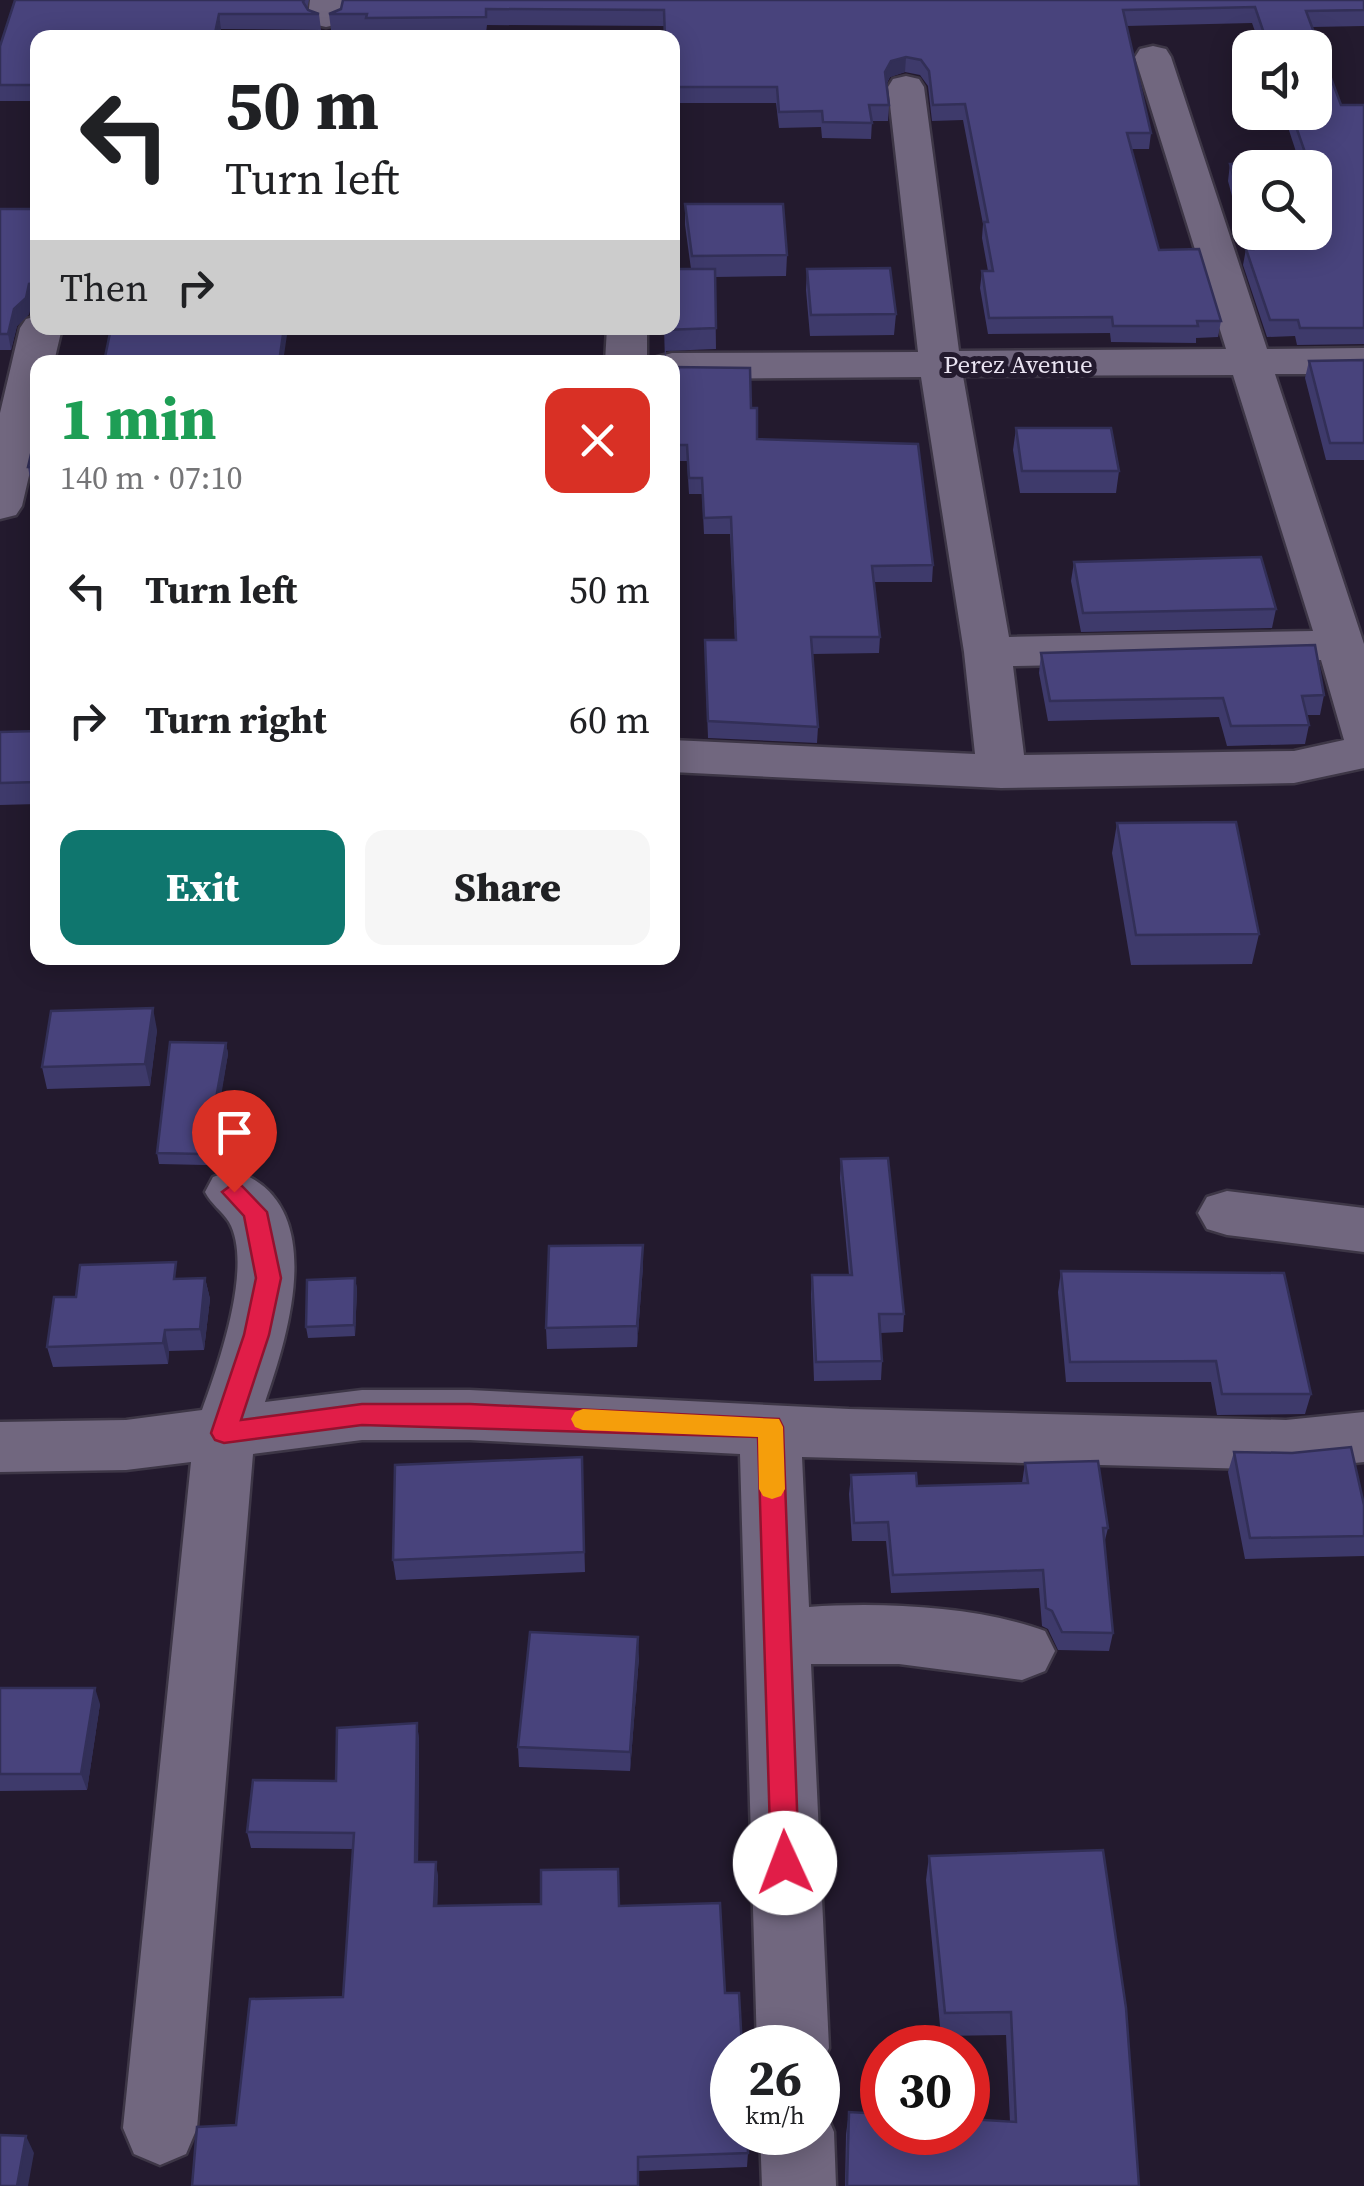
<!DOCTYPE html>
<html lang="en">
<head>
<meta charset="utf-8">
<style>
  :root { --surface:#fff; --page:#f6f6f6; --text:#202124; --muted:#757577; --accent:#0f766e }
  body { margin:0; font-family:"Source Serif 4",serif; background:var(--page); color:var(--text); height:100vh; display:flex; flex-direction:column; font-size:38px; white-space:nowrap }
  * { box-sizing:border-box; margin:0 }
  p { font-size:32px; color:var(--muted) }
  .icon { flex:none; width:55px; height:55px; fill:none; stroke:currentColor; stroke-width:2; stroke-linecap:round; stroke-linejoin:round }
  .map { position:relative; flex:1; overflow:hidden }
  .sheet { position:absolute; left:30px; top:355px; width:650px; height:610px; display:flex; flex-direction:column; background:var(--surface); border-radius:20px; box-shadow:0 5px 25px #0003 }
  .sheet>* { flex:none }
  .top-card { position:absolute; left:30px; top:30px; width:650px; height:305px; border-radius:20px; box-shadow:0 5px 25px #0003; background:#fff; color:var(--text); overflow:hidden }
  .tools { position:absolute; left:1232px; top:30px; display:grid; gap:20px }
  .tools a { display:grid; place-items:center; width:100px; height:100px; border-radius:20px; background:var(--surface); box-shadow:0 5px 25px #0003; font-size:50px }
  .speed { position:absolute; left:710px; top:2025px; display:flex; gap:20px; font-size:50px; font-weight:700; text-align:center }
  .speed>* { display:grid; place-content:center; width:130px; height:130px; border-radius:50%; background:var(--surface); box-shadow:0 5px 25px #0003; line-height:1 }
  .speed small { font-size:25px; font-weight:400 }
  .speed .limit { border:15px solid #d22; background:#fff; color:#111 }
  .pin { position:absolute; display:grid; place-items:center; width:85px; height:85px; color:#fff; margin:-102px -42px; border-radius:50% 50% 50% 0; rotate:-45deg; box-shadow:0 0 10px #0007 }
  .pin .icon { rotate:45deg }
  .me { position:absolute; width:110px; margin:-55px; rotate:358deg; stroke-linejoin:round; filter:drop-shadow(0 0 8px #0008) }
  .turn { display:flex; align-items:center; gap:35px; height:210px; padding:0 30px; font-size:45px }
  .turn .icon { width:130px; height:130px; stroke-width:2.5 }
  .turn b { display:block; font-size:70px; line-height:85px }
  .then { display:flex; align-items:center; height:95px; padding:0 30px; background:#0003; gap:20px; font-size:38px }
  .round { display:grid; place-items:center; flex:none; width:105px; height:105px; border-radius:20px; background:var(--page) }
  .summary { display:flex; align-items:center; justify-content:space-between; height:170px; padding:0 30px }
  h1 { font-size:60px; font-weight:800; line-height:75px; color:#1e9e55 }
  .primary-button { display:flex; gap:20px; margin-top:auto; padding:20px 30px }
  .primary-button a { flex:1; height:115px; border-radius:20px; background:var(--accent); color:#fff; font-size:40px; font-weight:800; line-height:115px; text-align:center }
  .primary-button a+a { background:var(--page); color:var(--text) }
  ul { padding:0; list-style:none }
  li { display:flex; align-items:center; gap:30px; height:130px; padding:0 30px }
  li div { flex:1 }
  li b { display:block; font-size:38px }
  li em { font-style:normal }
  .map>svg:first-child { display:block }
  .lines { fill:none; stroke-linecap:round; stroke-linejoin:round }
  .minor-casing { stroke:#3d3646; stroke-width:5 }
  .minor { fill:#71677f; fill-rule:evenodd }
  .wall { fill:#3e3a6b }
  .shaded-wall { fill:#322f57 }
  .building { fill:#48437c; stroke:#322f57; stroke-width:2.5; fill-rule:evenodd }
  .route { fill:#e11d48; stroke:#92132f; stroke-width:2.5 }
  .slow { fill:#f59e0b }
  .labels { text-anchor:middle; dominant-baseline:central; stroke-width:10; stroke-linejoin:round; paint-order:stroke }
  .far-street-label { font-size:25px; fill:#e9e3f1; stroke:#231a2e }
</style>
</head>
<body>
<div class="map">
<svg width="1364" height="2186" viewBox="0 0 1364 2186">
  <rect width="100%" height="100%" fill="#231a2e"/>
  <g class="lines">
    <g class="minor-casing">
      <path id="minor" d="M 310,0 L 346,0 L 339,24 L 326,27 L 313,24 L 308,16 Z
        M 1153,46 L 1166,49 L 1171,57 L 1267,349 L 1364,348 L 1364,374 L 1275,374 L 1364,644 L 1364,768 L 1294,783 L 1001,788 L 672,772 L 672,740 L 975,754 L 964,652 L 921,377 L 672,379 L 672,362 L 653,362 L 657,357 L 672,353 L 918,352 L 888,87 L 893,79 L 906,76 L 919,79 L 924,87 L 959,351 L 1226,349 L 1135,57 L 1140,49 ZM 1233,375 L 1313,631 L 1009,637 L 963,376 ZM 1321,660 L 1344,740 L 1294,751 L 1024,755 L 1013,666 Z
        M 38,316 L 38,328 L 62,328 L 54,362 L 38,362 L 38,437 L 22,506 L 16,515 L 0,519 L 0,413 L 20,328 L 26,319 Z
        M 607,328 L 647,328 L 647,362 L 605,362 Z
        M 233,1170 C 330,1201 289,1333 265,1402 L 362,1390 L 470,1390 L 849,1409 L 1286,1420 L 1364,1412 L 1364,1462 L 1286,1470 L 802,1457 L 809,1607 C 880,1602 977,1606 1045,1631 L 1055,1651 L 1045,1671 L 1022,1680 L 899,1664 L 811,1664 L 829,2048 L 818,2073 L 818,2048 L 757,2048 L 740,1454 L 470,1440 L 362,1440 L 253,1454 L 197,2128 L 186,2154 L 160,2165 L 134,2154 L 123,2128 L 191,1462 L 126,1470 L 0,1472 L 0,1422 L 126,1420 L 202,1410 C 218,1366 254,1265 229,1222 C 222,1211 211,1204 205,1192 L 213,1177 Z
        M 1227,1191 L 1364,1208 L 1364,1252 L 1227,1235 L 1207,1229 L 1198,1213 L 1207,1197 Z
        M 818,2104 L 823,2106 L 834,2132 L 836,2186 L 762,2186 L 760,2132 L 818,2132 Z"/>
    </g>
    <use href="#minor" class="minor"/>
  </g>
  <path class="wall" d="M 15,0 L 309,0 L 307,9 L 319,14 L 321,30 L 221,29 L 219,38 L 38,38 L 38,101 L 0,101 L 0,46 Z
    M 1364,0 L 1364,26 L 1312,27 L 1341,105 L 1364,105 L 1364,344 L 1297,345 L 1295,336 L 1267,337 L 1243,265 L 1246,249 L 1228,181 L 1230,164 L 1300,164 L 1283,112 L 1315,112 L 1315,48 L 1261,48 L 1252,23 L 1126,26 L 1151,133 L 1149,149 L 1132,149 L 1159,250 L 1221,321 L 1218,337 L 1196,338 L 1196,343 L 1111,342 L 1110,333 L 988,334 L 980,288 L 982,271 L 988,271 L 982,238 L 983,224 L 963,120 L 932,121 L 928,86 L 920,75 L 905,72 L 890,77 L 887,83 L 889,105 L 888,121 L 872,121 L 871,139 L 822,138 L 821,127 L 779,128 L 776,103 L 672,103 L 672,38 L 664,26 L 487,25 L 486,33 L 368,34 L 367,30 L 331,30 L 329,14 L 341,9 Z
    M 685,204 L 787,255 L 786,276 L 715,277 L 716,349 L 666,351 L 665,362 L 664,328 L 691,269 L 685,225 Z
    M 0,209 L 38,209 L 38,300 L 32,300 L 29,314 L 17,326 L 11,350 L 0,350 Z
    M 807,269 L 896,314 L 894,335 L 810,336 L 806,290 Z
    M 1364,360 L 1364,460 L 1326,460 L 1305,378 L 1309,361 Z
    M 672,367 L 751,408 L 757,439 L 933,565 L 932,582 L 874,582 L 880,637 L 879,653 L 813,654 L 818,727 L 817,743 L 708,738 L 705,656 L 735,640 L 730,534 L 704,534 L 702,494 L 689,494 L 687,461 L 672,461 Z
    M 38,424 L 38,484 L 31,484 L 28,467 Z
    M 1016,428 L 1119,471 L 1116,493 L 1020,493 L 1013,450 Z
    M 38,520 L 38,563 L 35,563 L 32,546 Z
    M 1074,562 L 1276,609 L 1272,628 L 1081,632 L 1071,581 Z
    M 1041,653 L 1324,695 L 1320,715 L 1307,715 L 1309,725 L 1305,744 L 1227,746 L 1219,717 L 1048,721 L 1039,673 Z
    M 38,731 L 38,804 L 0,805 L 0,732 Z
    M 1117,823 L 1259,934 L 1252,964 L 1131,965 L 1112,853 Z
    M 157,1030 L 150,1086 L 47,1089 L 42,1067 Z
    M 226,1043 L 228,1054 L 219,1104 L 258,1105 L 260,1116 L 251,1166 L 159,1164 L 157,1153 Z
    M 841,1159 L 904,1314 L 903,1332 L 880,1333 L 882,1361 L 881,1380 L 814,1381 L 811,1294 L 812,1275 L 849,1275 L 840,1178 Z
    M 643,1245 L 643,1266 L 637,1347 L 547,1349 L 546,1328 Z
    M 1061,1271 L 1311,1394 L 1305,1414 L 1217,1415 L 1211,1382 L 1066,1382 L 1058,1292 Z
    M 205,1278 L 210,1299 L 204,1350 L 169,1351 L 168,1364 L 53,1367 L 47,1347 L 76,1297 L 180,1279 Z
    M 355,1278 L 357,1289 L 355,1336 L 308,1338 L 306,1327 Z
    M 1234,1452 L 1364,1505 L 1364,1556 L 1245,1559 L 1228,1472 Z
    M 582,1457 L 585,1572 L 396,1580 L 393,1560 Z
    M 1025,1463 L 1108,1528 L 1104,1544 L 1113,1633 L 1109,1651 L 1058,1650 L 1048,1629 L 1042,1626 L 1039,1588 L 891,1593 L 886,1541 L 852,1541 L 849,1494 L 851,1475 L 917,1486 L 1022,1483 Z
    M 639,1657 L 630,1771 L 519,1767 L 518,1747 Z
    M 0,1688 L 100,1704 L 87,1790 L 0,1791 Z
    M 417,1723 L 419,1740 L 418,1862 L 436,1862 L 438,1878 L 437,1906 L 619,1906 L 725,1993 L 748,2153 L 747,2167 L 639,2171 L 236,2125 L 343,1997 L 353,1849 L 251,1848 L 247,1832 L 336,1781 Z
    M 929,1856 L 1139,2186 L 845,2186 L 846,2134 L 849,2112 L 1010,2122 L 1006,2035 L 941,2036 L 926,1880 Z"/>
  <path class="shaded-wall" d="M 219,14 L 221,29 L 219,38 L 214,38 Z
    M 906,57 L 905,72 L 890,77 L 884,87 L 885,72 L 891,61 Z
    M 29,284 L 32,300 L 29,314 L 17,326 L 11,350 L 8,334 L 14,309 Z
    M 284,328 L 288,328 L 283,362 L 279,362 Z
    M 153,1008 L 157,1030 L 150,1086 L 145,1064 Z
    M 226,1043 L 228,1054 L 218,1115 L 215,1104 Z
    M 258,1105 L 260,1116 L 251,1166 L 249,1155 Z
    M 643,1245 L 643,1266 L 637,1347 L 637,1326 Z
    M 205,1278 L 210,1299 L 204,1350 L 200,1329 Z
    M 355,1278 L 357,1289 L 355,1336 L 354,1325 Z
    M 165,1330 L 169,1351 L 168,1364 L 163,1343 Z
    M 638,1637 L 639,1657 L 630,1771 L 630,1752 Z
    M 95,1688 L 100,1704 L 87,1790 L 81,1774 Z
    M 417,1723 L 419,1740 L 418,1878 L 415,1862 Z
    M 436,1862 L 438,1878 L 437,1922 L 434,1906 Z
    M 26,2136 L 34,2153 L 28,2186 L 17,2186 Z"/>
  <path class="building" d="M 15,0 L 304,0 L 303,2 L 308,10 L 319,14 L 219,14 L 214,38 L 38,38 L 38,85 L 0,85 L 0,46 Z
    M 343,0 L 1364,0 L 1364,10 L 1306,11 L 1341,105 L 1364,105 L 1364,328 L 1300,328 L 1298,320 L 1270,320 L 1246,249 L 1253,249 L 1230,164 L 1309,164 L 1291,112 L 1315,112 L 1315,48 L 1269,48 L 1255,7 L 1123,10 L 1151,133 L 1127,133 L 1159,250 L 1199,249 L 1221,321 L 1197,321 L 1198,326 L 1113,326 L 1112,317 L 989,318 L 982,271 L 993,271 L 984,222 L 988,222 L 965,104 L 933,105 L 929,71 L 921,60 L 906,57 L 891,61 L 885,72 L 889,105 L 869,105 L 872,123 L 823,122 L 822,111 L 779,112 L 777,87 L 672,87 L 672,38 L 665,38 L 664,10 L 486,9 L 486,17 L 366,18 L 367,14 L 329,14 L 341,9 ZM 1250,168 L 1315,168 L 1315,232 L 1250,232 Z
    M 685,204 L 783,204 L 787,255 L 692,256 Z
    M 0,209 L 38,209 L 38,283 L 29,284 L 26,298 L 14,309 L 8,334 L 0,334 Z
    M 890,268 L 896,314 L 811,315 L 807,269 Z
    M 672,269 L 715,269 L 716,328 L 665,330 L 665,328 L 672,328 Z
    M 111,328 L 284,328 L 279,362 L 104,362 Z
    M 1364,360 L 1364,443 L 1330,443 L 1309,361 Z
    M 672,367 L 750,368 L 751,408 L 757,408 L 757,439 L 918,444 L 933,565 L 872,566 L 880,637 L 811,637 L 818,727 L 708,721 L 705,640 L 736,640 L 731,517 L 704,518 L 702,478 L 689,478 L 687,445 L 672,445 Z
    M 38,424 L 38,467 L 28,467 Z
    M 1016,428 L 1111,428 L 1119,471 L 1022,471 Z
    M 38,520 L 38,546 L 32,546 Z
    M 1261,557 L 1276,609 L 1083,613 L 1074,562 Z
    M 1315,645 L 1324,695 L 1302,696 L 1309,725 L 1231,726 L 1223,698 L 1050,701 L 1041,653 Z
    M 38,731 L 38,782 L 0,783 L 0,732 Z
    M 1236,822 L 1259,934 L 1136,935 L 1117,823 Z
    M 153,1008 L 145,1064 L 42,1067 L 51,1011 Z
    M 170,1042 L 226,1043 L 215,1104 L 258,1105 L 249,1155 L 157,1153 Z
    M 888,1158 L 904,1314 L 879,1314 L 882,1361 L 816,1362 L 812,1275 L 852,1275 L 841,1159 Z
    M 643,1245 L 637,1326 L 546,1328 L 549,1246 Z
    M 176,1262 L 174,1279 L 205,1278 L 200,1329 L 165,1330 L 163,1343 L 47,1347 L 54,1297 L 76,1297 L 80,1265 Z
    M 1061,1271 L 1284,1273 L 1311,1394 L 1222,1394 L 1216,1361 L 1070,1362 Z
    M 355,1278 L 354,1325 L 306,1327 L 307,1280 Z
    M 1351,1447 L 1364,1505 L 1364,1536 L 1250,1538 L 1234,1452 L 1292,1453 Z
    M 582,1457 L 584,1552 L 393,1560 L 395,1465 Z
    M 1098,1461 L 1108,1528 L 1103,1528 L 1113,1633 L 1062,1632 L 1052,1611 L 1046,1608 L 1043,1570 L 893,1575 L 888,1522 L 854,1523 L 851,1475 L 916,1473 L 917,1486 L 1028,1483 L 1025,1463 Z
    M 530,1632 L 638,1637 L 630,1752 L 518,1747 Z
    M 0,1688 L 95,1688 L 81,1774 L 0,1774 Z
    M 417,1723 L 415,1862 L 436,1862 L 434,1906 L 541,1904 L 541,1870 L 618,1869 L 619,1906 L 720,1903 L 725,1993 L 739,1993 L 742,2048 L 732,2048 L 732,2132 L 747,2132 L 748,2153 L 638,2157 L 638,2186 L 192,2186 L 197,2127 L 236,2125 L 250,1999 L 343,1997 L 354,1833 L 247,1832 L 253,1780 L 336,1781 L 337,1728 Z
    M 1103,1850 L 1126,2008 L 1139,2186 L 847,2186 L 849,2112 L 882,2114 L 882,2132 L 968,2132 L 968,2119 L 1016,2122 L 1011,2012 L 945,2013 L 929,1856 Z
    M 0,2135 L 26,2136 L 17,2186 L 0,2186 Z"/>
  <path class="route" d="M 234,1183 L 242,1186 L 267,1212 L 281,1278 L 269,1335 L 241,1420 L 362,1404 L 470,1404 L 779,1419 L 783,1427 L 799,1863 L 795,1872 L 785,1876 L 775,1872 L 771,1863 L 758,1437 L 362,1425 L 224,1443 L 215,1440 L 211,1433 L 244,1335 L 256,1278 L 244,1216 L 222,1192 Z"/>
  <path class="slow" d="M 583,1409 L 779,1419 L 783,1427 L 785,1489 L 781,1496 L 772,1499 L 763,1496 L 759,1489 L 758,1437 L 583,1430 L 575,1427 L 571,1419 L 575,1412 Z"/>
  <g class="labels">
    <g class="far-street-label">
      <text x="1018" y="364">Perez Avenue</text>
    </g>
  </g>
</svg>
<div class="tools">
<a><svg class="icon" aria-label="sound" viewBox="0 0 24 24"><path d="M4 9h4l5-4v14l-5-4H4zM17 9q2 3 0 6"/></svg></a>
<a><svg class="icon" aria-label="search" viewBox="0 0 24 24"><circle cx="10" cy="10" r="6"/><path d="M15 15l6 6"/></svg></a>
</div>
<div class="speed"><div>26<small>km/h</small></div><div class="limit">30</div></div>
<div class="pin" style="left:234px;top:1192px;background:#d93025"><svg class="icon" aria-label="arrive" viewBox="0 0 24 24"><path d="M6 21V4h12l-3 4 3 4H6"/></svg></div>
<svg class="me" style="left:785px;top:1863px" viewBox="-20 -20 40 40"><circle r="19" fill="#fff"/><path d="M0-13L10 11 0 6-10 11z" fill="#e11d48"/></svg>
<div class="top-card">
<div class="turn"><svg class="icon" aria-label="left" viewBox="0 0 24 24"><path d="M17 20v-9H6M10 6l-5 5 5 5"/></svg><div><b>50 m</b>Turn left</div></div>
<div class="then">Then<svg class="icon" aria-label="right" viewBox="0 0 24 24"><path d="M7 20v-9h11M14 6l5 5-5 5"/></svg></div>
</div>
<section class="sheet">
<div class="summary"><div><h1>1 min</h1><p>140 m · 07:10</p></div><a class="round" style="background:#d93025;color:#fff"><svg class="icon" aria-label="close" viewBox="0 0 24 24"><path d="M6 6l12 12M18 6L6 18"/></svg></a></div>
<ul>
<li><svg class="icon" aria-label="left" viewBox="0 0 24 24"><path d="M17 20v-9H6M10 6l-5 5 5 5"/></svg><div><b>Turn left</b></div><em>50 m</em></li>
<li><svg class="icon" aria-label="right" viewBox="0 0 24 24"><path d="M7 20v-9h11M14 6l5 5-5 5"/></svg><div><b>Turn right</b></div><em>60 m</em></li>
</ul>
<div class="primary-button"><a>Exit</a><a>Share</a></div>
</section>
</div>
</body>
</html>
